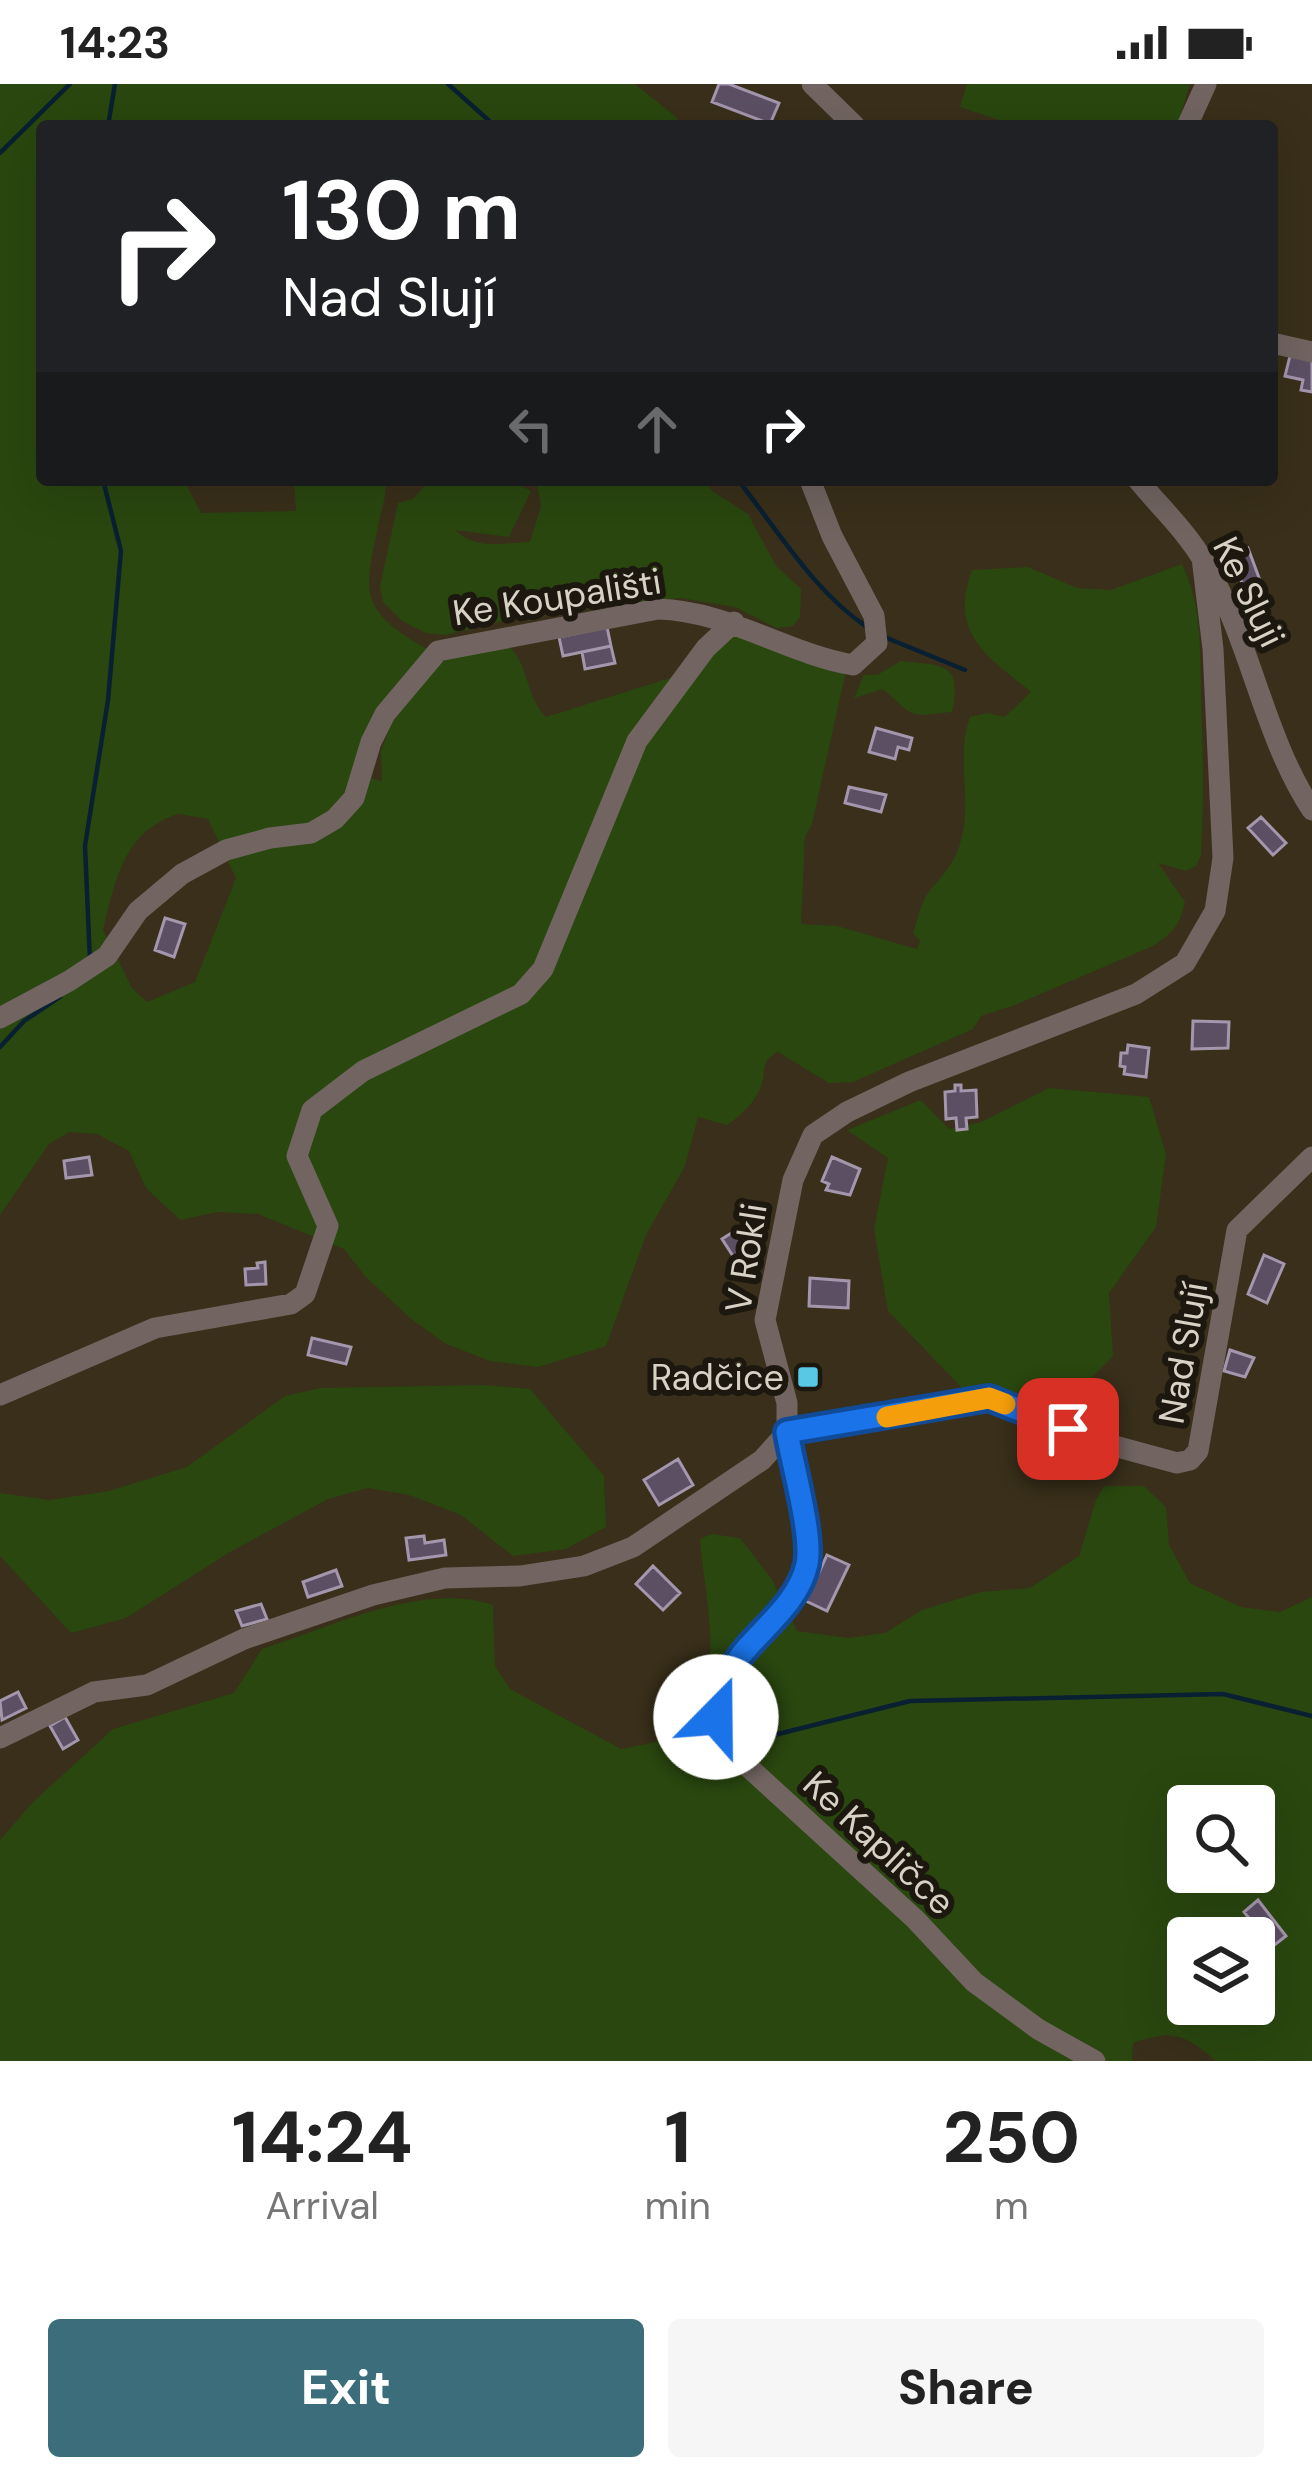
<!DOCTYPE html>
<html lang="en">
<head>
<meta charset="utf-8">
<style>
  :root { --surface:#fff; --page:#f6f6f6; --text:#222; --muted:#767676; --accent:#3b6d7a }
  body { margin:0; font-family:"DM Sans",sans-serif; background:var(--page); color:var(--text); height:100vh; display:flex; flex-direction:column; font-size:45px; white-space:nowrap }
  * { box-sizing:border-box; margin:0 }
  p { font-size:39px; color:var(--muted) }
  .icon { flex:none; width:66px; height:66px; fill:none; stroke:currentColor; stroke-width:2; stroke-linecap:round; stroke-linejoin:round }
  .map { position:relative; height:1977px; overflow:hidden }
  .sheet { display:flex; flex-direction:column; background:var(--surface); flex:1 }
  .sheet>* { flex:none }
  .top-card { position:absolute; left:36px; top:36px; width:1242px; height:366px; border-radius:12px; box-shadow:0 12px 48px #0002; background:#202124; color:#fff; overflow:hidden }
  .controls { position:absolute; left:1167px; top:1701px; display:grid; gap:24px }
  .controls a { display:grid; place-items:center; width:108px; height:108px; border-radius:12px; background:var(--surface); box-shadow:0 12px 48px #0002; font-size:60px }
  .pin { position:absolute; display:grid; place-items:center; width:102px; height:102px; color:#fff; margin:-51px; border-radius:24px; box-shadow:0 6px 18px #0006 }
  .me { position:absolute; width:132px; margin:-66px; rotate:22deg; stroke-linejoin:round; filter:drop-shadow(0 0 9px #0008) }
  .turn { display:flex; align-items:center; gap:42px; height:252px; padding:0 48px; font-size:54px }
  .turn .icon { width:156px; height:156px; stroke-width:2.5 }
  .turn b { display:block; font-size:84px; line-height:102px }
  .lanes { display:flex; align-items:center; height:114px; padding:0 48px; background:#0003; justify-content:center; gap:60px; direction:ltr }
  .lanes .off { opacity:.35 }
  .eta { display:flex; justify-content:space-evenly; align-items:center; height:204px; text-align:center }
  .eta b { font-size:72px; font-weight:800; line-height:84px }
  .action { display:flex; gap:24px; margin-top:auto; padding:24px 48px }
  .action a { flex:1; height:138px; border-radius:12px; background:var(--accent); color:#fff; font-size:48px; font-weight:800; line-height:138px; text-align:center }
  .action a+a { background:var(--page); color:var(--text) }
  .status { display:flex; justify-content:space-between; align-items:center; height:84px; padding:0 60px; background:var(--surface); direction:ltr }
  .status svg { height:33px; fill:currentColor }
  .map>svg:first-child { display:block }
  .green { fill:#2a470f; fill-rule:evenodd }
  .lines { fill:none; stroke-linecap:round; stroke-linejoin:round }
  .stream { stroke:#092032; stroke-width:4.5 }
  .building { fill:#5c4f64; stroke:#a496ad; stroke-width:3 }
  .minor { stroke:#716461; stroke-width:21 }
  .route-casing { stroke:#114b97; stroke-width:30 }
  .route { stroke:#1a73e8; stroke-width:21 }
  .slow { stroke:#f59e0b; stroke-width:21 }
  .poi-dot { fill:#59c8e5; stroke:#1c180f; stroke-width:4.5 }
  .labels { text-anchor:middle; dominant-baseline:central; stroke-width:12; stroke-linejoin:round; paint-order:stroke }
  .street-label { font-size:36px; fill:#d8d1c5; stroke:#1c180f }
  .poi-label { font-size:36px; fill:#d8d1c5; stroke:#1c180f; text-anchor:end }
</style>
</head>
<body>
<div class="status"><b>14:23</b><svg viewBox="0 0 49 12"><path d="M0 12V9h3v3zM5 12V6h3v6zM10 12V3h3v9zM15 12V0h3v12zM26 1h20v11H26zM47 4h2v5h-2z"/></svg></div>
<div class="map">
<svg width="1312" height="1977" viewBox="0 0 1312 1977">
  <rect width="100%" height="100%" fill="#392f1a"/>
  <path class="green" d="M 0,0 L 635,0 L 675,32 L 681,42 L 42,42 L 42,396 L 184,396 L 201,429 L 296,427 L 294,396 L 385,396 C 387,409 383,421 380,433 C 364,509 356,524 427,565 C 392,605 371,639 358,691 L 382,697 L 381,667 L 391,640 L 431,585 L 456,568 L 505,559 C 530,578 524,611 546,633 L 705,583 L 711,570 L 735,550 L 846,587 L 812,740 L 805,753 L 801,840 L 837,842 L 917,865 L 920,857 L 913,849 C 918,834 921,817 931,805 C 945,789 956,777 961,756 C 973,715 955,675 970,633 L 987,629 L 1005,633 L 1031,608 C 985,571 949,549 972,486 L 1028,483 L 1077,504 L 1111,506 L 1182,480 C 1202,522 1200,563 1201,609 C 1203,664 1204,716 1201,771 L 1196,782 L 1186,787 L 1158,779 L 1185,818 C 1180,841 1172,850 1153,862 L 1015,921 L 981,932 L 973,945 L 853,998 L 829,999 L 778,968 C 759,978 767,986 761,1002 C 755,1019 741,1031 727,1041 L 698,1033 L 685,1082 L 646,1151 L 606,1262 L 538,1283 L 490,1277 L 446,1260 L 410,1234 L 365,1192 L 344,1165 L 258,1130 L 218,1128 L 180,1136 L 146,1104 L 129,1067 L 97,1050 L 69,1048 L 49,1060 L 0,1131 ZM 178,730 L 208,735 L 236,794 L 195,898 L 147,918 L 132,904 L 103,846 C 116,795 123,748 178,730 Z
    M 967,0 L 1190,0 L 1177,42 L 1017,42 L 960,23 Z
    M 430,396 L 511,396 L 531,407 L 509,453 L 455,446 C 475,466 503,459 530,458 L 541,422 L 536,396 L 704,396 L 712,407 L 748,430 L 776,482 L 801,505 L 800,533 L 793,542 L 776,544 L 735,523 L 681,514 L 607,520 L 570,529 L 541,528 L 445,551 L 426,549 L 402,537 L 383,518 L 380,503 L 398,419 L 413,415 Z
    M 901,577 C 945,582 962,578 952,628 C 906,633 916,634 883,605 L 854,614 L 864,591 L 877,591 Z
    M 1049,1004 L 1149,1013 L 1166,1070 L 1156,1143 L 1109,1209 L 1113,1272 L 1090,1295 L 1093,1344 L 1034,1316 L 962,1304 L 888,1227 L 874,1145 L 888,1074 L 847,1046 L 921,1016 L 949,1045 L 981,1038 Z
    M 486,1301 L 530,1305 L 604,1392 L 606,1443 L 566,1465 L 513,1472 L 461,1431 L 409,1411 L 368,1404 L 328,1415 L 230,1468 L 126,1534 L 71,1549 L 0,1472 L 0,1409 L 49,1416 L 109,1407 L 187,1383 L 285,1312 L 320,1304 Z
    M 1104,1402 L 1144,1402 L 1166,1423 L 1169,1461 L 1190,1499 L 1241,1523 L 1280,1528 L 1312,1513 L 1312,1977 L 1216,1977 C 1185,1950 1173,1945 1133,1959 L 1132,1977 L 0,1977 L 0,1756 L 33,1718 L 113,1645 L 234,1609 L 262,1565 C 331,1543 422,1497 493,1521 L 495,1582 L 510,1605 L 621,1665 C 635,1662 654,1660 666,1653 C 735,1612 704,1519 700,1455 L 711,1450 L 740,1454 L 771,1494 L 797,1547 L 848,1554 L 885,1549 L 922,1526 L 981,1508 L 1030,1504 L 1079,1472 L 1096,1416 ZM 1188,1722 L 1254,1722 L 1254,1788 L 1188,1788 ZM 1188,1854 L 1254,1854 L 1254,1920 L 1188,1920 Z"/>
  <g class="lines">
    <path class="stream" d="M 448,0 L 495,42
      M 108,42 L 115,0
      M 0,69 L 70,0
      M 738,396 C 777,445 814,508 867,543
      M 882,552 L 965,586
      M 90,877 L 85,762 L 108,616 L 121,467 L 103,396
      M 0,963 L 24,937 L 60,913
      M 770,1652 L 910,1617 L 1223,1610 L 1312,1632"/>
  </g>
  <path class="building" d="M 719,0 L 729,0 L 779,19 L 770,40 L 712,18 Z
    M 1291,268 L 1312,273 L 1312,308 L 1301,306 L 1303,296 L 1285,292 Z
    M 1248,464 L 1265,510 L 1249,517 L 1231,471 Z
    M 607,543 L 611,562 L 563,572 L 559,553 Z
    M 611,562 L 615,579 L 585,585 L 582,568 Z
    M 876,644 L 912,654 L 909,666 L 898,663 L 895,675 L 869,668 Z
    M 849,703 L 886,711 L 881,728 L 845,719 Z
    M 1261,733 L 1286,759 L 1273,771 L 1248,744 Z
    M 165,834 L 185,840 L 174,873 L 155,866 Z
    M 1193,937 L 1229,938 L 1228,964 L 1192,965 Z
    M 1128,961 L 1149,964 L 1146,993 L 1124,990 L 1125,983 L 1120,982 L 1121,969 L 1127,969 Z
    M 955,1001 L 961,1001 L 961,1007 L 976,1006 L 977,1033 L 966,1034 L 967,1045 L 957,1046 L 956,1034 L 946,1035 L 945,1008 L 955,1007 Z
    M 89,1073 L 92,1091 L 66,1094 L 64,1077 Z
    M 832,1073 L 860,1085 L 850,1111 L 826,1106 L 829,1100 L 822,1097 Z
    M 741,1143 L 761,1173 L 742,1186 L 722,1155 Z
    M 1264,1171 L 1284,1180 L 1267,1219 L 1248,1210 Z
    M 265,1178 L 266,1200 L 246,1201 L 245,1185 L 258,1184 L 257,1179 Z
    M 810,1194 L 849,1197 L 848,1224 L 809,1222 Z
    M 312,1254 L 351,1263 L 346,1280 L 308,1271 Z
    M 1230,1266 L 1254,1274 L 1245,1293 L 1224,1287 Z
    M 1025,1343 L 1057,1351 L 1053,1368 L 1021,1360 Z
    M 678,1375 L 693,1401 L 659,1421 L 644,1396 Z
    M 424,1452 L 425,1459 L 444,1456 L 446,1471 L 409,1476 L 406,1454 Z
    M 827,1471 L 849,1481 L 827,1527 L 806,1517 Z
    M 653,1482 L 680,1509 L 663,1526 L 636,1500 Z
    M 336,1486 L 342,1502 L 308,1513 L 303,1498 Z
    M 261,1520 L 267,1535 L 242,1542 L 236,1527 Z
    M 18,1608 L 26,1624 L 2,1636 L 0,1617 Z
    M 65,1633 L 78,1656 L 63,1665 L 50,1642 Z
    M 1258,1816 L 1286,1852 L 1272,1863 L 1244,1828 Z"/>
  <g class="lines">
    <path class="minor" d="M 812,0 L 855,42
      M 1187,42 L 1206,0
      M 1272,259 L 1312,268
      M 1138,396 C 1159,422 1186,447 1203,476 C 1251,554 1262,650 1312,726
      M 0,934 L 69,897 L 107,872 L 138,827 L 182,790 L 226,766 L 270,754 L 311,749 L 335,735 L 354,714 L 371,658 L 385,630 L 438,567 L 658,525 C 728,527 785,569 853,581 L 877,559 L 874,532 L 832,452 L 810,396
      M 0,1311 L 155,1244 L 291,1220 L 305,1210 L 328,1142 L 297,1072 L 312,1026 L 363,987 L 521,910 L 543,885 L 637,657 L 706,564 L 734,538
      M 787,1348 L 989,1314 L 1107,1360 L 1177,1379 L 1190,1376 L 1198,1367 L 1237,1146 L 1312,1073
      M 0,1654 L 94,1608 L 147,1601 L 244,1555 L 373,1511 L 445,1494 L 520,1492 L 584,1482 L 633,1463 L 762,1376 L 787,1348
      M 1095,1977 L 1038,1945 L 974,1898 L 915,1835 L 722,1659 L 716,1633 L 722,1608 L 744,1567 L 771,1541 L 794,1509 L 807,1480 L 807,1457 L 787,1348 L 787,1319 L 765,1236 L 793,1096 L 813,1051 L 847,1028 L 909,998 L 1136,910 L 1185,879 L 1215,827 L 1223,774 L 1213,565 L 1202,474"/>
  </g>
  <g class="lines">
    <g class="route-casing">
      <path id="route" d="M 716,1633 C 722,1609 730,1582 747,1564 C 769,1539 800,1514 807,1480 C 813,1452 792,1379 787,1348 L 989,1314 L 1068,1345"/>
    </g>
    <use href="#route" class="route"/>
    <path class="slow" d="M 887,1333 L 989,1314 L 1005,1320"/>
  </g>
  <rect class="poi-dot" x="796" y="1281" width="24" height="24" rx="6"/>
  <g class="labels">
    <g class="street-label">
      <text transform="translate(1249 508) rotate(64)">Ke Sluji</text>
      <text transform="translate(557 513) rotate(-9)">Ke Koupališti</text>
      <text transform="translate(746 1174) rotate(-81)">V Rokli</text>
      <text transform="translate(1183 1269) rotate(-80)">Nad Slují</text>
      <text transform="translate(879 1759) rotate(43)">Ke Kapličce</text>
    </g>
    <g class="poi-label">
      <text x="784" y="1293">Radčice</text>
    </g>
  </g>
</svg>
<div class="controls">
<a><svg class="icon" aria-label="search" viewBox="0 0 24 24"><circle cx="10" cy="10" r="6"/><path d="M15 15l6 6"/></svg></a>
<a><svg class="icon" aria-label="layers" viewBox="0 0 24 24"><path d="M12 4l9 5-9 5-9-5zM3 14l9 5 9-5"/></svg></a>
</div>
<div class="pin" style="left:1068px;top:1345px;background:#d93025"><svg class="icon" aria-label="arrive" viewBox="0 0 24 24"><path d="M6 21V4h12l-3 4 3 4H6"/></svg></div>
<svg class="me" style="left:716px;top:1633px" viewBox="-20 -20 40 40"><circle r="19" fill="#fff"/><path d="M0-13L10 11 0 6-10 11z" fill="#1a73e8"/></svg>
<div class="top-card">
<div class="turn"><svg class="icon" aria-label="right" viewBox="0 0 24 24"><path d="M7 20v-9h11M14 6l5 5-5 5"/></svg><div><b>130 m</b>Nad Slují</div></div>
<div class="lanes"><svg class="icon off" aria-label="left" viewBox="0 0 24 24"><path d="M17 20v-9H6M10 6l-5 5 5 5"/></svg><svg class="icon off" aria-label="ahead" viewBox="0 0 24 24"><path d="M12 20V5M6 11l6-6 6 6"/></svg><svg class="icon" aria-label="right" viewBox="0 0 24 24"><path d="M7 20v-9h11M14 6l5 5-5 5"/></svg></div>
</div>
</div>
<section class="sheet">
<div class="eta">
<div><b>14:24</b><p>Arrival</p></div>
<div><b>1</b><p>min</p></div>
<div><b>250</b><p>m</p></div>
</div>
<div class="action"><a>Exit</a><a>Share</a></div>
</section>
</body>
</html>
